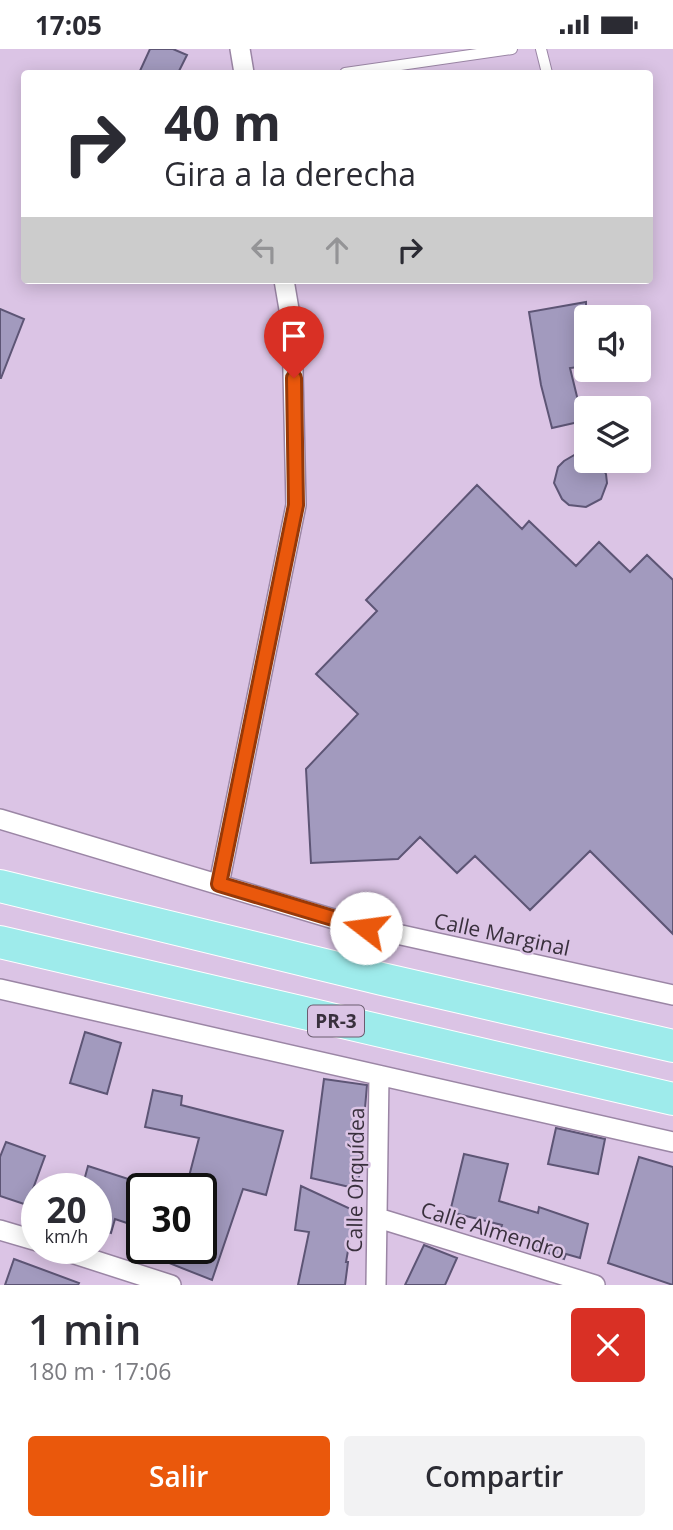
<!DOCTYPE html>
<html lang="es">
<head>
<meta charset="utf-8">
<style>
  :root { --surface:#fff; --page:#f2f2f3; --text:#2b2b33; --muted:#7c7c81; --accent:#ea580c }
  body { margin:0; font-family:"Open Sans",sans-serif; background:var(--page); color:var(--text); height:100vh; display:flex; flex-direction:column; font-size:26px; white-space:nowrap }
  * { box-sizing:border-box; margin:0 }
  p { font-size:23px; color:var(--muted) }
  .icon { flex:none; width:38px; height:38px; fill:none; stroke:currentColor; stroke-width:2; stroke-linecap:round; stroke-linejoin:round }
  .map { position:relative; height:1236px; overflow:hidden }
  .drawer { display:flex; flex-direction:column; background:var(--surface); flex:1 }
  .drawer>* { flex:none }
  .banner { position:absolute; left:21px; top:21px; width:632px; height:214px; border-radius:7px; box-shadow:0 4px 18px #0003; background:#fff; color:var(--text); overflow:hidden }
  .tools { position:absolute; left:574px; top:256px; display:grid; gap:14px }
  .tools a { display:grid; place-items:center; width:77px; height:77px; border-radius:7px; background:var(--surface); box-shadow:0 4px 18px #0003; font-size:35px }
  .speed { position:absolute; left:21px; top:1124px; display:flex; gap:14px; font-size:35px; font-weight:700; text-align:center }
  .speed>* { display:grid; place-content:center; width:91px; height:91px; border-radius:50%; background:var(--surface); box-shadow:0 4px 18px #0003; line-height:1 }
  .speed small { font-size:18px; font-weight:400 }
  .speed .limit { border:4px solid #111; border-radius:10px; background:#fff; color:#111 }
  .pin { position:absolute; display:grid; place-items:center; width:60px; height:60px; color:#fff; margin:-72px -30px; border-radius:50% 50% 50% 0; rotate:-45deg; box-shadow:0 0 7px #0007 }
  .pin .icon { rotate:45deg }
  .me { position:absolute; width:77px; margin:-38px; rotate:285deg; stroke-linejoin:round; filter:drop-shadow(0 0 5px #0008) }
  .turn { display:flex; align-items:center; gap:24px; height:147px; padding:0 28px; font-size:32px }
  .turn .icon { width:91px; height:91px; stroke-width:2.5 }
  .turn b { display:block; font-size:49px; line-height:60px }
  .lanes { display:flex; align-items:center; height:66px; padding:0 28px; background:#0003; justify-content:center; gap:35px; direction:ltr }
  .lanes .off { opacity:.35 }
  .round { display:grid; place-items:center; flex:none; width:74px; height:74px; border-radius:7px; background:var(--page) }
  .overview { display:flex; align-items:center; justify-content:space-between; height:119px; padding:0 28px }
  h1 { font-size:42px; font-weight:600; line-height:52px }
  .action { display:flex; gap:14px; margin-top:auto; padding:14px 28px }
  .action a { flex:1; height:80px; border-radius:7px; background:var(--accent); color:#fff; font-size:28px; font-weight:600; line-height:80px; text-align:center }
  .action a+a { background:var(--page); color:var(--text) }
  .status { display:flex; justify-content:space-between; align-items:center; height:49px; padding:0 35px; background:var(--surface); direction:ltr }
  .status svg { height:19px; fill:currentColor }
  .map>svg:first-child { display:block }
  .building { fill:#a29abe; stroke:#5d5575; stroke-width:2 }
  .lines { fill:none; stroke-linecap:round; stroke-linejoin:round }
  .lane-casing { stroke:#9b86a5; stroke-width:12 }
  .street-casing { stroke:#9b86a5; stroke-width:22 }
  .primary-casing { stroke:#fff; stroke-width:34 }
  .lane { stroke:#fff; stroke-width:10 }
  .street { stroke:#fff; stroke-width:19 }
  .primary { stroke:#9eebeb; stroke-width:32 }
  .route-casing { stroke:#983908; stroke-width:18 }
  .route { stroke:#ea580c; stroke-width:12 }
  .labels { text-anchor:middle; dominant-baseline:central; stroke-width:5; stroke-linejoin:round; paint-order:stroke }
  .shield { fill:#dbc4e5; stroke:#6a5c6f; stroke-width:2 }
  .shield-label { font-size:19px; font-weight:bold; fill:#39303d }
  .street-label { font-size:21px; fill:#39303d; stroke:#dbc4e5 }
</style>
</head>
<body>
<div class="status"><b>17:05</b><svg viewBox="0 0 49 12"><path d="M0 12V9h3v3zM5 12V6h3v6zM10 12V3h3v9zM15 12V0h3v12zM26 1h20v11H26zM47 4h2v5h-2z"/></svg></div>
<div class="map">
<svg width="673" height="1236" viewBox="0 0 673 1236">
  <rect width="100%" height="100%" fill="#dbc4e5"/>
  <path class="building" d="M 150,0 L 173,0 L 187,6 L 178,24 L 139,24 Z
    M 586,253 L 586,317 L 570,319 L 583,372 L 552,379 L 541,336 L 529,263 Z
    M 0,260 L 24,270 L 1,329 L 0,329 Z
    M 576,405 L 586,407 L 586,411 L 597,411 L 606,425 L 607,434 L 601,450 L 586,458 L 569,456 L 562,450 L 554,434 L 558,418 L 564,412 Z
    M 477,436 L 522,480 L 529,472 L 576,517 L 599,493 L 630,523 L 647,506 L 673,531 L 673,885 L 590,802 L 530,861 L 475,807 L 457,824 L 420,788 L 398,810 L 311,814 L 306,720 L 358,665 L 316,625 L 377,562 L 366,551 Z
    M 85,983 L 121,994 L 107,1045 L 70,1034 Z
    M 324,1030 L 367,1036 L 358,1140 L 311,1129 Z
    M 153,1041 L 182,1047 L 181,1056 L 283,1082 L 266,1146 L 243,1140 L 212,1231 L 169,1214 L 174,1199 L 201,1199 L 201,1139 L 186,1139 L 199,1089 L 145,1078 Z
    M 556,1079 L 605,1090 L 598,1125 L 548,1115 Z
    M 6,1093 L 45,1107 L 27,1156 L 0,1147 L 0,1108 Z
    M 464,1105 L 508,1115 L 499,1152 L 538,1164 L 539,1158 L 588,1175 L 580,1209 L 566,1205 L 564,1210 L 529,1197 L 531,1191 L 500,1182 L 502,1176 L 450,1163 Z
    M 639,1108 L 673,1118 L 673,1236 L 608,1214 Z
    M 88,1117 L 144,1135 L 142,1139 L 142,1179 L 115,1170 L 111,1184 L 96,1179 L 96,1139 L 82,1139 Z
    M 301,1137 L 355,1162 L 346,1213 L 348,1213 L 345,1236 L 298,1236 L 309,1183 L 295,1181 Z
    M 424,1196 L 457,1209 L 445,1236 L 405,1236 Z
    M 14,1210 L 79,1234 L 78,1236 L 5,1236 Z"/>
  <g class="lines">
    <g class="lane-casing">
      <path id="lane" d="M 541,0 L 547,24
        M 345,24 L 512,0"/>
    </g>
    <g class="street-casing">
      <path id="street" d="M 240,0 L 244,24
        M 0,770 L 347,874 L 673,946
        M 219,835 L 296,456 L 292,278 L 284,231
        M 0,940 L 673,1093
        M 378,1169 L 595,1236
        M 0,1181 L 37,1192
        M 56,1199 L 171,1236
        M 376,1236 L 379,1027"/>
    </g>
    <g class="primary-casing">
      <path id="primary" d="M 0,837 L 382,930 L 673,997
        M 0,893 L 673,1050"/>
    </g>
    <use href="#lane" class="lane"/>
    <use href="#street" class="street"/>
    <use href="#primary" class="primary"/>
  </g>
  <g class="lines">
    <g class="route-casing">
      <path id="route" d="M 294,329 L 296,456 L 219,835 L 366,879"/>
    </g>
    <use href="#route" class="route"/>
  </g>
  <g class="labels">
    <rect class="shield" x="308" y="956.5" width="56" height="31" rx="5"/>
    <g class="shield-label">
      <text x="336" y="972">PR-3</text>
    </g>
    <g class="street-label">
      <text transform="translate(502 885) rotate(12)">Calle Marginal</text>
      <text transform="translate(355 1131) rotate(-89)">Calle Orquídea</text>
      <text transform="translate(493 1181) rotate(17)">Calle Almendro</text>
    </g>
  </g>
</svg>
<div class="tools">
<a><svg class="icon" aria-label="sound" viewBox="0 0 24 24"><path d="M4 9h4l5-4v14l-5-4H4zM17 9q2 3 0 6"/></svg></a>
<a><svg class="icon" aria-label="layers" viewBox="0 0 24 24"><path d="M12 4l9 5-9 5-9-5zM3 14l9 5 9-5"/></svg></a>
</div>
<div class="speed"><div>20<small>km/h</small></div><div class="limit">30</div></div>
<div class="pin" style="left:294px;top:329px;background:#d93025"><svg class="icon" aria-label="arrive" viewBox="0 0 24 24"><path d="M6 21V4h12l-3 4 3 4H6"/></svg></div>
<svg class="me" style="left:366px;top:879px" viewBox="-20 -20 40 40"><circle r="19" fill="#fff"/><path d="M0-13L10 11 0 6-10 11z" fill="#ea580c"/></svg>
<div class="banner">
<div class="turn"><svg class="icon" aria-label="right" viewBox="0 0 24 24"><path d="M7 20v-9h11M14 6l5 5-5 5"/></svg><div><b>40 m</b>Gira a la derecha</div></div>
<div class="lanes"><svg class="icon off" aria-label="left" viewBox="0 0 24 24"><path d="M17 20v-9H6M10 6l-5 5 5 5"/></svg><svg class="icon off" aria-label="ahead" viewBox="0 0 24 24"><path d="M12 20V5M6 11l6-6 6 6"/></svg><svg class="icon" aria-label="right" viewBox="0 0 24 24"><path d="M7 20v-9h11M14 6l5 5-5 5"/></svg></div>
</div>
</div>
<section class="drawer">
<div class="overview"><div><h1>1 min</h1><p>180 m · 17:06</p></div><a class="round" style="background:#d93025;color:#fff"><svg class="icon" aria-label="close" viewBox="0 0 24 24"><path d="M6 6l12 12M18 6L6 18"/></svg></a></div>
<div class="action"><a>Salir</a><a>Compartir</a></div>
</section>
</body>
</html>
